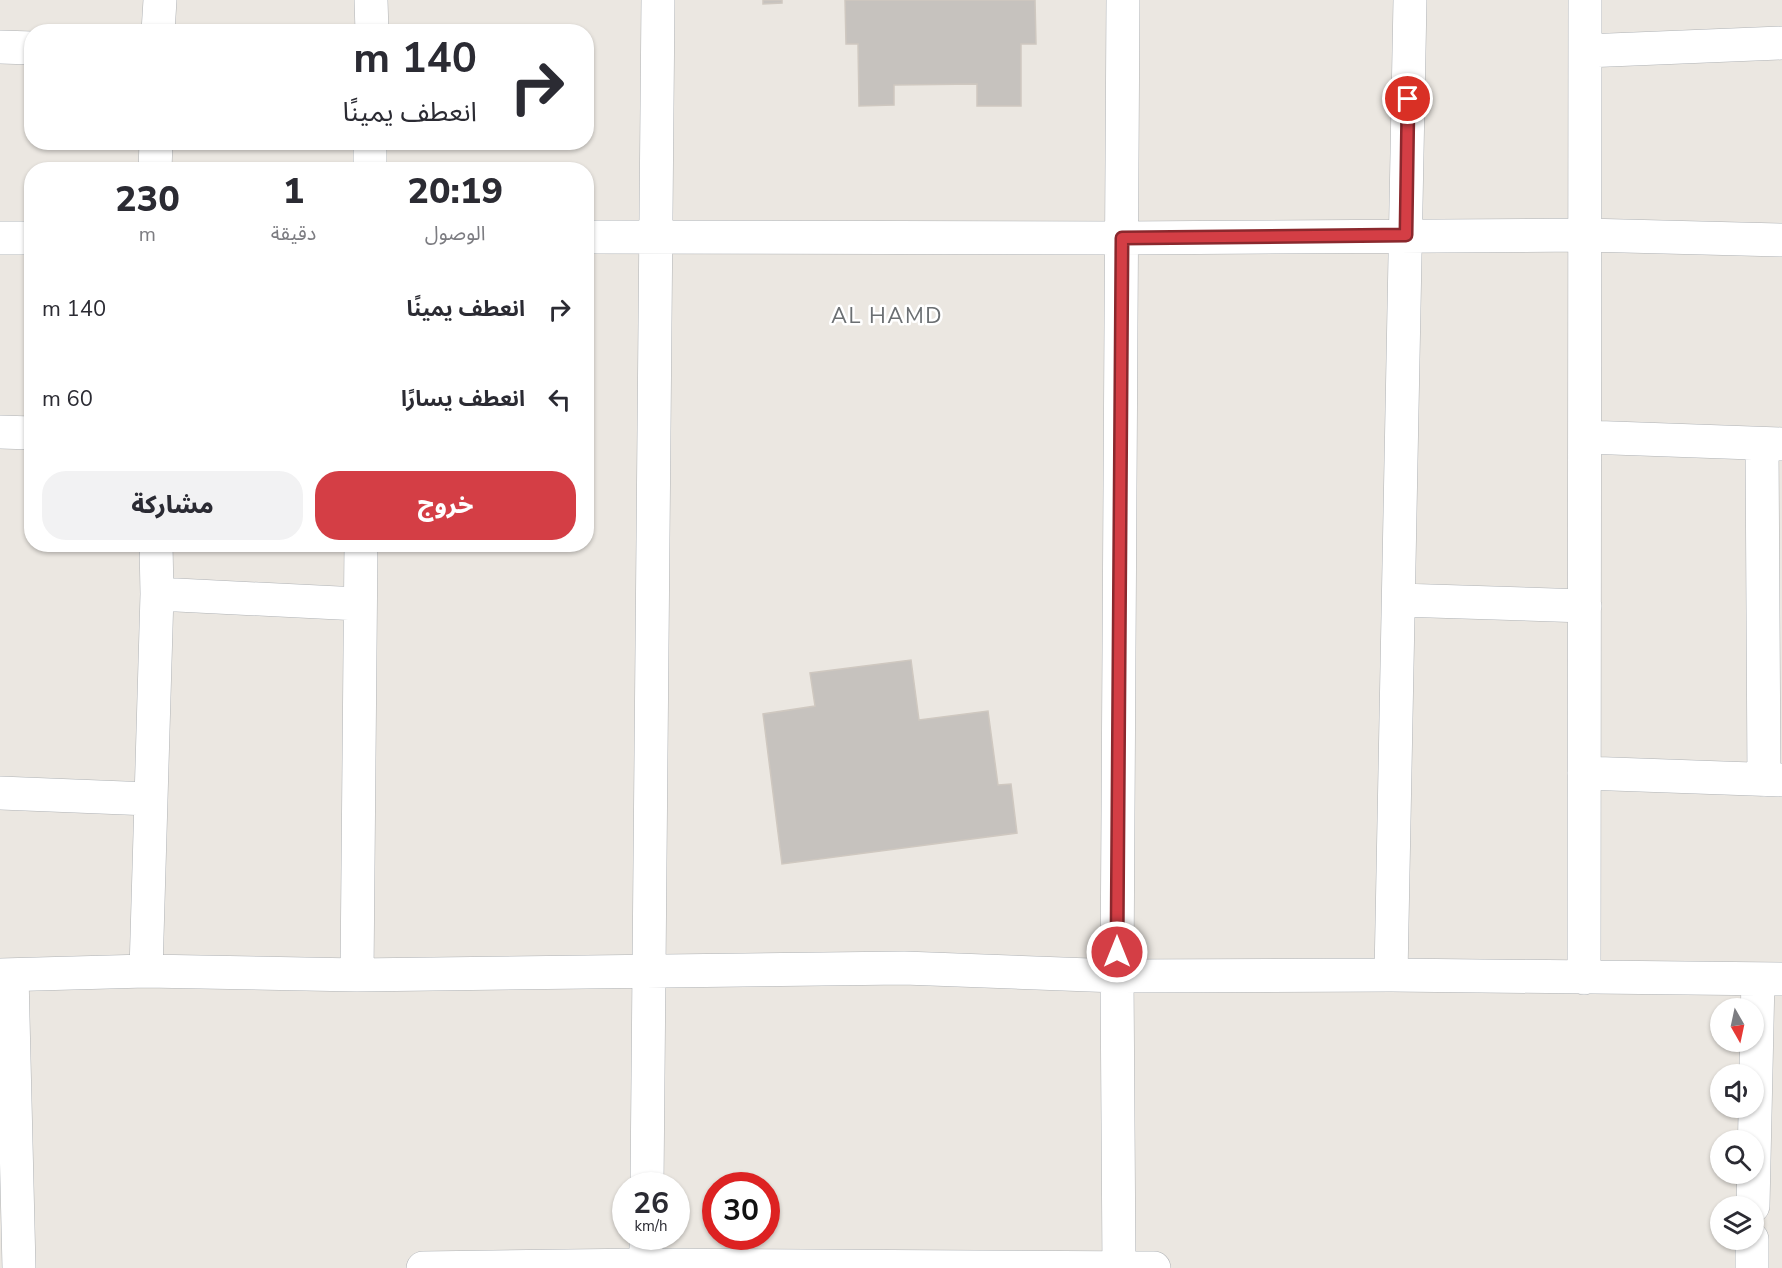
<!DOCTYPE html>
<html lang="ar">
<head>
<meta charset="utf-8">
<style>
  :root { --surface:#fff; --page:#f2f2f3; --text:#2b2b33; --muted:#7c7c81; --accent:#d43e45 }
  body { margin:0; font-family:"Nunito Sans","Noto Sans Arabic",sans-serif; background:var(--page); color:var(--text); direction:rtl; height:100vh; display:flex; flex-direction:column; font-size:22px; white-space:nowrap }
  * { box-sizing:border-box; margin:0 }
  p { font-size:20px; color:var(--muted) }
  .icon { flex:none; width:33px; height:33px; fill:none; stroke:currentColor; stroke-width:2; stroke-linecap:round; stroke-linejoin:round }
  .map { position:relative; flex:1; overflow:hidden; direction:ltr }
  .sheet { position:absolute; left:24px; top:162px; width:570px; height:390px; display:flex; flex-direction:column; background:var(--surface); border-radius:24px; box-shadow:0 2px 4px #0004; direction:rtl }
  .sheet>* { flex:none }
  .banner { position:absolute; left:24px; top:24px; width:570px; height:126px; border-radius:24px; box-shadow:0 2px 4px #0004; direction:rtl; background:#fff; color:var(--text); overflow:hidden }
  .needle { width:39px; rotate:171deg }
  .tools { position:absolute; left:1710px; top:998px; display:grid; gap:12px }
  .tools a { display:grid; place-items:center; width:54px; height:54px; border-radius:50%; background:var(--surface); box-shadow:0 2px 4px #0004; font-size:30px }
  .speed { position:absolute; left:612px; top:1172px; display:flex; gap:12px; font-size:30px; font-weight:700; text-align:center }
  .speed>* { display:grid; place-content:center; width:78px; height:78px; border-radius:50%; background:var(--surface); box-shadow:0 2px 4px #0004; line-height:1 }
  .speed small { font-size:15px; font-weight:400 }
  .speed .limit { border:9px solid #d22; background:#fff; color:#111 }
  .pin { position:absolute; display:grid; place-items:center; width:51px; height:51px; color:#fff; margin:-26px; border:3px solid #fff; border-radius:50%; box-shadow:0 2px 6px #0007 }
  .me { position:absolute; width:66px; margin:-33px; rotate:0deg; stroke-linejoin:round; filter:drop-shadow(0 0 4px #0008) }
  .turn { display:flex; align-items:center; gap:21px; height:126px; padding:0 18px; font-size:27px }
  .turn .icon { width:78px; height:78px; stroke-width:2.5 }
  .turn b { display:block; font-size:42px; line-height:51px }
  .eta { display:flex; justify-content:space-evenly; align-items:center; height:102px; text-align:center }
  .eta b { font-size:36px; font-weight:800; line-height:42px }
  .action { display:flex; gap:12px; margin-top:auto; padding:12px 18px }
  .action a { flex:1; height:69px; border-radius:24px; background:var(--accent); color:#fff; font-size:24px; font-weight:800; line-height:69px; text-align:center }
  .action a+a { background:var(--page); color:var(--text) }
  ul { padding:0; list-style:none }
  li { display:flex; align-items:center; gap:18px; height:90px; padding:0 18px }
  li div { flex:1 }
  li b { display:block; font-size:22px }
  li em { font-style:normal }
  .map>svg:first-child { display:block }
  .building { fill:#c6c2be; stroke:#cfc8c0; stroke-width:1.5 }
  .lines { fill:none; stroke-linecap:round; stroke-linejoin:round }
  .minor-casing { stroke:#afb2b5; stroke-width:34 }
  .minor { stroke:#fff; stroke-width:33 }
  .route-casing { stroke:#8a282d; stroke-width:15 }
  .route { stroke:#d43e45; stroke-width:10 }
  .labels { text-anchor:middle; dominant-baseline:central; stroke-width:5; stroke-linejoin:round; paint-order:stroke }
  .quarter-label { font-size:22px; letter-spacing:1.5px; fill:#6b6f72; stroke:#fff }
</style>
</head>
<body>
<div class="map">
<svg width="1782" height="1268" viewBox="0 0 1782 1268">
  <rect width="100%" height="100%" fill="#ebe7e1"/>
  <path class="building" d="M 763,0 L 782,0 L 782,3 L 763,4 Z
    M 845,0 L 1035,0 L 1036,44 L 1021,44 L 1021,106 L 977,106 L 977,84 L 894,85 L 894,105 L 859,106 L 858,44 L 846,44 Z
    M 911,660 L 919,720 L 988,711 L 998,785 L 1011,784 L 1017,833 L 782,864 L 763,714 L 815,706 L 810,673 Z"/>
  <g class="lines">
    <g class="minor-casing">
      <path id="minor" d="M 371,0 L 372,32
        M 158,32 L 160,0
        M 0,47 L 32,48
        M 1585,51 L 1782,43
        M 155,170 L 156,142
        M 370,170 L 370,142
        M 586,237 L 1122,238 L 1585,235 L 1782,240
        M 0,238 L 32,238
        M 0,432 L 32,433
        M 1585,437 L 1782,444
        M 1762,444 L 1764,780
        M 157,594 L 359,604
        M 1399,600 L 1585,606
        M 1584,773 L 1782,780
        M 0,793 L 150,799
        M 146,971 L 157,594 L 156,544
        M 0,975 L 146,971 L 357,975 L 904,968 L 1117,976 L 1391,975 L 1782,979
        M 12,975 L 19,1268
        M 357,975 L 361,544
        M 1391,975 L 1410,0
        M 1584,978 L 1585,0
        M 647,1185 L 658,0
        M 1753,1206 L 1758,979
        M 423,1268 L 646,1265 L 1154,1268
        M 646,1268 L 646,1236
        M 1119,1268 L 1117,976 L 1123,0
        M 1752,1268 L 1752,1239"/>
    </g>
    <use href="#minor" class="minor"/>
  </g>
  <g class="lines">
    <g class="route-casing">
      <path id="route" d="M 1117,952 L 1122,238 L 1406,235 L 1408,99"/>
    </g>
    <use href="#route" class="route"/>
  </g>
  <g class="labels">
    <g class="quarter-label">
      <text x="887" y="316">AL HAMD</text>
    </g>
  </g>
</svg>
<div class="tools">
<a><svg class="needle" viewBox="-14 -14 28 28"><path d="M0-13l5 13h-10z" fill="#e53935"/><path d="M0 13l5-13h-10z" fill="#7c7c81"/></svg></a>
<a><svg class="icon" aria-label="sound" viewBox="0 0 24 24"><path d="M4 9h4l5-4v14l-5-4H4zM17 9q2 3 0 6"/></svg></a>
<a><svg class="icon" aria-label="search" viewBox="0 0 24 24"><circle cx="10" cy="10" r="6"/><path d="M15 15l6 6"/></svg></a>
<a><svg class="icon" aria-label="layers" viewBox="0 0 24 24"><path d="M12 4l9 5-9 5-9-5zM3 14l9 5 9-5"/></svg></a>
</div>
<div class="speed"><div>26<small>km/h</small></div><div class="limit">30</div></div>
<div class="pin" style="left:1408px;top:99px;background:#d93025"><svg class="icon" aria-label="arrive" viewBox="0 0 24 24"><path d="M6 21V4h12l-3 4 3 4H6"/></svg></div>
<svg class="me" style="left:1117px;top:952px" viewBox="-20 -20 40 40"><circle r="17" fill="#d43e45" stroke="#fff" stroke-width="3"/><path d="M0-11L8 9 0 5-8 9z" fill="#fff"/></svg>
<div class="banner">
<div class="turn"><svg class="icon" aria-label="right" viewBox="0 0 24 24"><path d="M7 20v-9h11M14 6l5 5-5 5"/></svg><div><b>140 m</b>انعطف يمينًا</div></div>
</div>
<section class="sheet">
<div class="eta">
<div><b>20:19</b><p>الوصول</p></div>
<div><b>1</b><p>دقيقة</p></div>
<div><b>230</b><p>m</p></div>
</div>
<ul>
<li><svg class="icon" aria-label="right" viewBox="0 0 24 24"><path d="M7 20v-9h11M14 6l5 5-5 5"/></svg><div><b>انعطف يمينًا</b></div><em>140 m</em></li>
<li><svg class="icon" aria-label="left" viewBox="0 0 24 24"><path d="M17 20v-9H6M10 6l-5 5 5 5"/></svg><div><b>انعطف يسارًا</b></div><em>60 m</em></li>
</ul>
<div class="action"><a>خروج</a><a>مشاركة</a></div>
</section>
</div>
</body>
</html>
